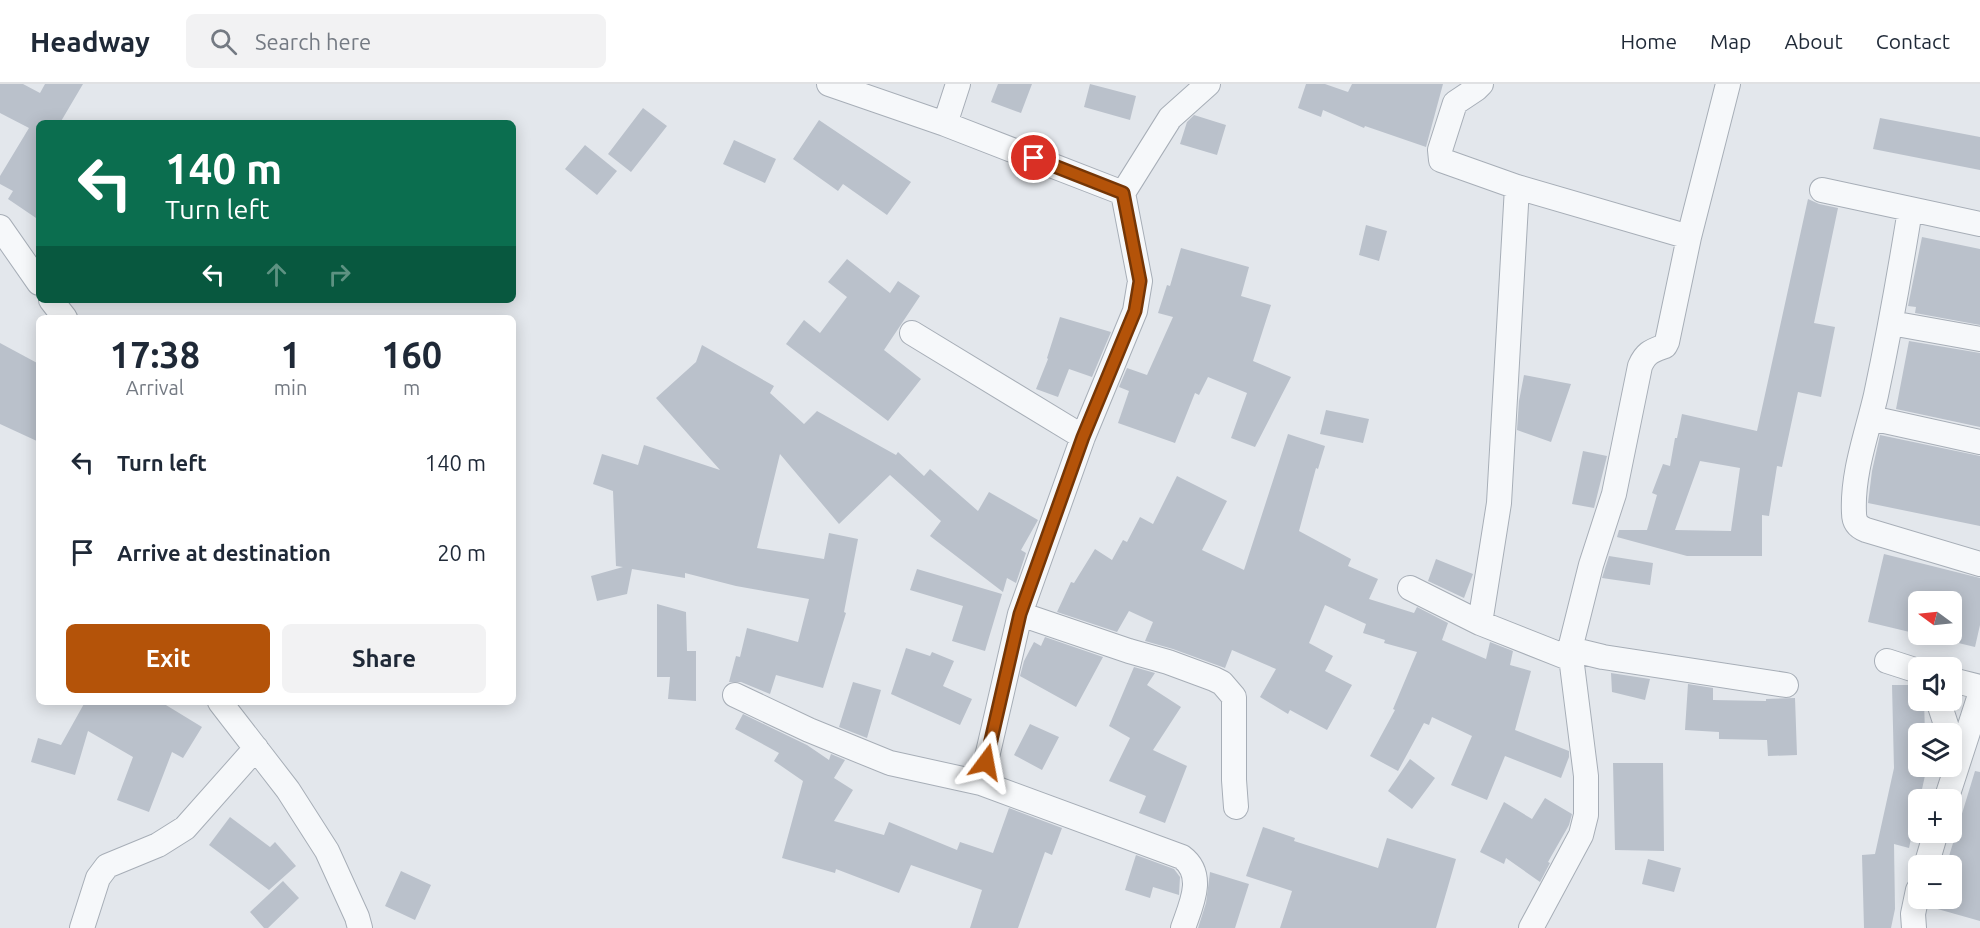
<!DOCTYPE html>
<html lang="en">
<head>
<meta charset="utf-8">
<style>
  :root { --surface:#fff; --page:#f2f2f3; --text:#1f2937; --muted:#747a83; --line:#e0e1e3; --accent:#b45309 }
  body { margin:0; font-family:Ubuntu,sans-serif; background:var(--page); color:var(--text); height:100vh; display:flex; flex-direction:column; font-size:22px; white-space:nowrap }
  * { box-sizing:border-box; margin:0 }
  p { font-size:20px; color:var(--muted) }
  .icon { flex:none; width:33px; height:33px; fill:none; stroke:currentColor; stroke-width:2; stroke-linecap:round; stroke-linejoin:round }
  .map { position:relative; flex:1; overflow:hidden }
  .details { position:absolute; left:36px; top:231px; width:480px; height:390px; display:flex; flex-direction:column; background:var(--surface); border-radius:9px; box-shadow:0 3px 15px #0003 }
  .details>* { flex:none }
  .hud { position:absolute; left:36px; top:36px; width:480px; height:183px; border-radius:9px; box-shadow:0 3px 15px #0003; background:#0b6e4f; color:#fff; overflow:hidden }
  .needle { width:39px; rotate:285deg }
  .tools { position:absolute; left:1908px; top:507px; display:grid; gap:12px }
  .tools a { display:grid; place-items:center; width:54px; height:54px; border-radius:9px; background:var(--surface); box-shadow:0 3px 15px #0003; font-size:30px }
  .pin { position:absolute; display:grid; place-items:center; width:51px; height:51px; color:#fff; margin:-26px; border:3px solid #fff; border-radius:50%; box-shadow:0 2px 6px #0007 }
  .me { position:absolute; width:66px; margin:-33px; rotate:13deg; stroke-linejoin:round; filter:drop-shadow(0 0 4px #0008) }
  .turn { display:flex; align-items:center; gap:21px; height:126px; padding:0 30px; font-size:27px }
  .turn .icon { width:78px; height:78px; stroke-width:2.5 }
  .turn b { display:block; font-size:42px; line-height:51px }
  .lanes { display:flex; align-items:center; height:57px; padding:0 30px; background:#0003; justify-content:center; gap:30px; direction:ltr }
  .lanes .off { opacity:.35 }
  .eta { display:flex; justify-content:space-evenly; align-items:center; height:102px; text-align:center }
  .eta b { font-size:36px; font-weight:700; line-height:42px }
  .action { display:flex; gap:12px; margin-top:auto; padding:12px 30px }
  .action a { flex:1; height:69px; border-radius:9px; background:var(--accent); color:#fff; font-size:24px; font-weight:700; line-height:69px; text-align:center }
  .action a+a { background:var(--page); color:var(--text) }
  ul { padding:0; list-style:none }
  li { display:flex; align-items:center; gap:18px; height:90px; padding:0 30px }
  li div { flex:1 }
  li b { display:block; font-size:22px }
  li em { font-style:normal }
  header { display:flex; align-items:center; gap:36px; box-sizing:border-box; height:84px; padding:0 30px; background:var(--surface); border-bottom:2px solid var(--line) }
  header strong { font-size:28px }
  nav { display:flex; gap:33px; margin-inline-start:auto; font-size:21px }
  .search { width:420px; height:54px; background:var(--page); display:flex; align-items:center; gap:15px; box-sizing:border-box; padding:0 21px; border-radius:9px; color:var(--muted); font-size:22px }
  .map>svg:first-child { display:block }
  .building { fill:#bac1cb; fill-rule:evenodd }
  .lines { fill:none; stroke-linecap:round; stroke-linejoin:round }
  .minor-casing { stroke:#a7aeb7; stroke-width:26 }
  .minor { stroke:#f6f8fa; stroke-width:24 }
  .route-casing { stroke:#753606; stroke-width:15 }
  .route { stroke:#b45309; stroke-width:10 }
</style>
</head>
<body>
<header>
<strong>Headway</strong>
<div class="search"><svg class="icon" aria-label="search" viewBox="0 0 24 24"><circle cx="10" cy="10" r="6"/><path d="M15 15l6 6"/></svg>Search here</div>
<nav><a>Home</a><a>Map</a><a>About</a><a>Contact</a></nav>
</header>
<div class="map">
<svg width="1980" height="844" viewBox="0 0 1980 844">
  <rect width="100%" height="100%" fill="#e3e7ec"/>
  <path class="building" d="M 0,0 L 23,0 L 40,9 L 45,0 L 83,0 L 60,39 L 39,39 L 39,136 L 8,115 L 13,107 L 0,100 L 0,92 L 29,44 L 0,29 Z
    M 998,0 L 1032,0 L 1021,29 L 991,18 Z
    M 1090,0 L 1136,12 L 1130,36 L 1084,23 Z
    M 1306,0 L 1325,0 L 1348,8 L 1352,0 L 1443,0 L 1426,63 L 1365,42 L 1364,44 L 1323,26 L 1321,33 L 1298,24 Z
    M 643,24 L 667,42 L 631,88 L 608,70 Z
    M 1194,31 L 1226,41 L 1217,71 L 1180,60 L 1187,38 Z
    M 1880,34 L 1980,53 L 1980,86 L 1873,65 Z
    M 819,36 L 911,98 L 887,131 L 843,100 L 838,107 L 793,75 Z
    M 734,56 L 776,75 L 765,99 L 723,80 Z
    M 585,61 L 617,87 L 597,111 L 565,85 Z
    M 1808,115 L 1819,120 L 1838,124 L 1814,239 L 1835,243 L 1821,313 L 1798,308 L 1782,383 L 1777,382 L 1769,432 L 1762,431 L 1762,472 L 1687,472 L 1617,453 L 1619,446 L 1647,446 L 1657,411 L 1652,409 L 1663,380 L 1670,382 L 1675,354 L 1677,354 L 1682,330 L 1757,347 ZM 1700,377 L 1740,384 L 1731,447 L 1675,446 Z
    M 1366,141 L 1387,147 L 1379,177 L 1359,171 Z
    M 1922,153 L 1980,165 L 1980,241 L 1915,229 L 1916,223 L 1908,222 Z
    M 1181,164 L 1249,183 L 1241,212 L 1271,221 L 1253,277 L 1291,293 L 1255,363 L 1231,354 L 1247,309 L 1208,293 L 1199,311 L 1195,309 L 1175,359 L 1118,339 L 1129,307 L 1119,303 L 1127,284 L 1147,291 L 1173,233 L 1158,229 L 1167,201 L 1170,202 Z
    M 847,175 L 890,209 L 898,197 L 920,212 L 884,266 L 921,295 L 888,337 L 786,260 L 804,236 L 820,249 L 847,213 L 828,198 Z
    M 1060,233 L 1111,248 L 1092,293 L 1069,285 L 1058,313 L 1036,305 L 1048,275 L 1047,274 Z
    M 1909,257 L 1980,269 L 1980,343 L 1896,325 Z
    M 0,259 L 39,280 L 39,358 L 0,340 Z
    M 702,261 L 774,302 L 770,309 L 804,340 L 817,327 L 896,371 L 898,368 L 924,392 L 930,385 L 978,427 L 989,408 L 1038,436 L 1021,466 L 1026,469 L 1016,499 L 1007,494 L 1003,508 L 930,452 L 941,437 L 890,391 L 839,440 L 780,370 L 757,464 L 824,475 L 829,449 L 858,455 L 844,528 L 846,529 L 823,604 L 776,591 L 770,610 L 741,598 L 729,598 L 736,572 L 740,573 L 747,544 L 798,558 L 809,515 L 736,502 L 685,489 L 685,494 L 632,485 L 627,510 L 597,517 L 591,492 L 623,483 L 616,482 L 613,407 L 593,400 L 602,370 L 638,381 L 644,361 L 720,386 L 656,314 L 696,278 Z
    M 1524,291 L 1571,300 L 1551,358 L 1517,346 L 1519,317 Z
    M 1326,326 L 1369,335 L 1363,359 L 1320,350 Z
    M 1288,350 L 1325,362 L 1318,385 L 1316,384 L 1299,447 L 1351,475 L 1348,482 L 1378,495 L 1369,515 L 1414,529 L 1417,523 L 1448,539 L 1442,556 L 1486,575 L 1490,558 L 1513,567 L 1510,581 L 1531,587 L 1515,646 L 1569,667 L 1569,673 L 1561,694 L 1505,672 L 1487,716 L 1451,701 L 1472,652 L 1432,633 L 1429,641 L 1424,639 L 1398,687 L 1370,672 L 1395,626 L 1393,625 L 1417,568 L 1384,559 L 1385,556 L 1363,549 L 1366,540 L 1325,521 L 1309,559 L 1333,572 L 1325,587 L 1352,601 L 1327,646 L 1290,626 L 1288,630 L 1260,613 L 1276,585 L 1232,566 L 1225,584 L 1173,565 L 1145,557 L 1153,538 L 1129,527 L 1117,548 L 1057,528 L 1071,498 L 1074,499 L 1095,465 L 1112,476 L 1123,456 L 1127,458 L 1140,433 L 1153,440 L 1177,392 L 1227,417 L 1202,466 L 1244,486 Z
    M 1880,351 L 1980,372 L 1980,442 L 1868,419 L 1872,387 Z
    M 1583,367 L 1607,372 L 1594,424 L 1572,420 Z
    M 1884,470 L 1980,494 L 1980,541 L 1975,563 L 1921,550 L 1952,550 L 1952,518 L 1918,518 L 1918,550 L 1868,538 Z
    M 1609,472 L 1653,479 L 1650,501 L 1602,494 Z
    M 1436,475 L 1473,490 L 1464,514 L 1428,497 Z
    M 917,485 L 1002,510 L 985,567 L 952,557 L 963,522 L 910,506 Z
    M 657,520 L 686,528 L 687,567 L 696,567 L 696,617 L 668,615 L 670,593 L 657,593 Z
    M 1045,553 L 1103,573 L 1076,623 L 1020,592 L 1024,577 L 1034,558 L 1041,562 Z
    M 906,564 L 930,572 L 932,568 L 954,577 L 943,602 L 972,615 L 960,641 L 891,610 Z
    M 1134,583 L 1155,589 L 1147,601 L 1181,623 L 1153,666 L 1187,682 L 1165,739 L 1139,729 L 1146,712 L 1109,697 L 1130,654 L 1109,642 Z
    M 1611,589 L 1650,595 L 1645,616 L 1612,608 Z
    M 853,598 L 881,606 L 867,654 L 839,643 Z
    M 1688,600 L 1713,604 L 1713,616 L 1766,617 L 1766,615 L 1795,614 L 1797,671 L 1768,672 L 1767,656 L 1719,655 L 1719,648 L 1685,646 Z
    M 1892,601 L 1918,601 L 1918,616 L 1924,616 L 1925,650 L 1918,650 L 1918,682 L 1926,682 L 1926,687 L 1909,764 L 1894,760 L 1895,825 L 1891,844 L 1864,844 L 1862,771 L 1875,770 L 1894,684 Z
    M 85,618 L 161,618 L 202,643 L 183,674 L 172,668 L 149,728 L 117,716 L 133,673 L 88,647 L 75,691 L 31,678 L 38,654 L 61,661 Z
    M 743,630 L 807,661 L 829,676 L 831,670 L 845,676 L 834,694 L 853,706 L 834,737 L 884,751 L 889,738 L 957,766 L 960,758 L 993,769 L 1009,724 L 1062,744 L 1052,771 L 1045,768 L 1018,844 L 970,844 L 982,806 L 911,781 L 899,809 L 836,785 L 835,789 L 782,774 L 803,697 L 774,677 L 779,669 L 735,645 Z
    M 1030,640 L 1059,653 L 1042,686 L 1014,671 Z
    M 1410,675 L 1435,694 L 1412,725 L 1388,707 Z
    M 1613,679 L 1663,679 L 1664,767 L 1615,766 Z
    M 1975,687 L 1980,688 L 1980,837 L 1934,824 L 1936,814 L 1952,814 L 1952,782 L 1946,782 Z
    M 1545,714 L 1572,730 L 1569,741 L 1548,778 L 1550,779 L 1540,798 L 1506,774 L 1504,780 L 1480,768 L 1504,718 L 1532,735 Z
    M 230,733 L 270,763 L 275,758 L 296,782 L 269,806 L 209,761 Z
    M 1263,743 L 1295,754 L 1294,757 L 1378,784 L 1387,754 L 1456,775 L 1436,844 L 1280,844 L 1292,807 L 1246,792 Z
    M 1136,771 L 1174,785 L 1180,793 L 1179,811 L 1153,803 L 1150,814 L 1125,806 Z
    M 1648,775 L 1681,784 L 1674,808 L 1642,800 Z
    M 401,787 L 431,801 L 415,836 L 385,822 Z
    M 1210,788 L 1249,800 L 1235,844 L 1198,844 L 1206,819 Z
    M 283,797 L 299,814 L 268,844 L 264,844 L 250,828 Z"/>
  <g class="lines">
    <g class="minor-casing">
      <path id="minor" d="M 829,0 L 945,40 L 1123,109
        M 1481,0 L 1476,5 L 1455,19 L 1440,66 L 1441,76 L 1517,103 L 1689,153
        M 945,40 L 958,0
        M 1822,106 L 1980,140
        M 1910,126 C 1900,188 1889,250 1876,311 C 1867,350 1852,389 1854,429 C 1854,438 1858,443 1866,446 L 1980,480
        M 0,143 L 39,199
        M 51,216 L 65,234
        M 1891,239 L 1980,255
        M 912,249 L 1083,353
        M 1871,334 L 1980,358
        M 1410,504 L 1480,539 L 1571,575
        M 1020,530 L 1129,567 L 1168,578 L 1214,595 L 1222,599 L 1234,613 L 1234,696 L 1236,723
        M 1480,539 L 1499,419 L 1517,103
        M 1570,565 L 1603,573 L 1786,601
        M 1887,577 L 1918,587
        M 1952,596 L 1980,603
        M 735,611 L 809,646 L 890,679 L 981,699 L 1182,773 C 1206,791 1191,821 1183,844
        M 1938,616 L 1949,650
        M 220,618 L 288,706 L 327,767 L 357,833 L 360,844
        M 981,699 L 1020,530 L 1083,353 L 1135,227 L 1140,197 L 1123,109 L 1170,34 L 1208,0
        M 1946,716 L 1980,611
        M 1926,782 L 1936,748
        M 82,844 L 98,794 L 107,782 L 158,761 L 185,744 L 256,664
        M 1531,844 L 1581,751 L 1586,731 L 1586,692 L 1570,565 L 1591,481 L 1614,410 L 1640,282 C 1646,268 1652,267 1665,262 L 1667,258 L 1689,153 L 1728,0
        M 1914,844 L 1913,830 L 1918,806"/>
    </g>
    <use href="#minor" class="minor"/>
  </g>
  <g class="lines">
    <g class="route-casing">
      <path id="route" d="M 986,678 L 1020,530 L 1083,353 L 1135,227 L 1140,197 L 1123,109 L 1034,74"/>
    </g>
    <use href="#route" class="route"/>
  </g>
</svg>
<div class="tools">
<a><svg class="needle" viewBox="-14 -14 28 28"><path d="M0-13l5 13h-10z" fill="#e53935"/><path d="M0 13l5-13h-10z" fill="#747a83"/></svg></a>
<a><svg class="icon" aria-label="sound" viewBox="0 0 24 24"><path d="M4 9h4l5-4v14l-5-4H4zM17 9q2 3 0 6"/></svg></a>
<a><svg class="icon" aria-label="layers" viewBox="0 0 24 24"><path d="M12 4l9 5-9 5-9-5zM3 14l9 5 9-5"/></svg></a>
<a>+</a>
<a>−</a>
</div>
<div class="pin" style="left:1034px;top:74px;background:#d93025"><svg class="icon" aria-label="arrive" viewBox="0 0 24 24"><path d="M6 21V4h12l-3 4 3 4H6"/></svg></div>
<svg class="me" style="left:986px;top:678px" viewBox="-20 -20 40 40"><path d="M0-17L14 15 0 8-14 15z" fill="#b45309" stroke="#fff" stroke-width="4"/></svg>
<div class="hud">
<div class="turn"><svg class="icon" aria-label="left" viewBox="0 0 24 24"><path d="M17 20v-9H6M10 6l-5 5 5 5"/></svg><div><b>140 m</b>Turn left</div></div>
<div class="lanes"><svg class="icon" aria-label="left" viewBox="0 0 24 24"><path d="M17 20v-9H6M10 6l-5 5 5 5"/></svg><svg class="icon off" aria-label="ahead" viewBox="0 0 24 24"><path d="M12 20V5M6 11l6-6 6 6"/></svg><svg class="icon off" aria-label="right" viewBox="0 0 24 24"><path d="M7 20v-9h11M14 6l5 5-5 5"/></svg></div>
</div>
<section class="details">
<div class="eta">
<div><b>17:38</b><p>Arrival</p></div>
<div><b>1</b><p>min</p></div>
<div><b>160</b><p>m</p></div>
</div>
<ul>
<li><svg class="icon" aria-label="left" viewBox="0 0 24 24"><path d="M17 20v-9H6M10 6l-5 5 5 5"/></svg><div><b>Turn left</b></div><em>140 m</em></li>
<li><svg class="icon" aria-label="arrive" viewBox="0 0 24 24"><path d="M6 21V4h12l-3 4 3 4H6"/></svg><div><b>Arrive at destination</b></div><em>20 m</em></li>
</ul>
<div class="action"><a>Exit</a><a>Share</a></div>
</section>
</div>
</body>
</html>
